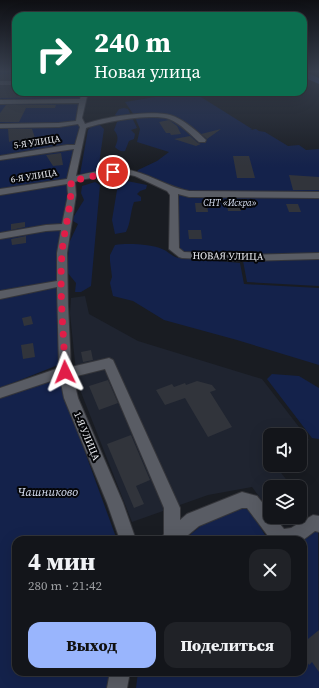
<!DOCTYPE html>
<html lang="ru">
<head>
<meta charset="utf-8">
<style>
  :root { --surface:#13151a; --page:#202227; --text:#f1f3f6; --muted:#9d9fa2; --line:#323439; --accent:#99b5fd }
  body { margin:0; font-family:"Source Serif 4",serif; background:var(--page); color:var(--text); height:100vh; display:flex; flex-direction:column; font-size:15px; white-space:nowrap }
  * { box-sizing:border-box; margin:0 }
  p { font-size:13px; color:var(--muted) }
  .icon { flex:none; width:22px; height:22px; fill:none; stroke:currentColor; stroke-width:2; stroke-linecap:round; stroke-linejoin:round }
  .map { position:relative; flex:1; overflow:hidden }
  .sheet { position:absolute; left:12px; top:536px; width:295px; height:140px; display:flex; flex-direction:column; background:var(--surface); border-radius:12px; box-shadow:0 4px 16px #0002,0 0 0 1px var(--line) }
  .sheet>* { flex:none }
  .guide { position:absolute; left:12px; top:12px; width:295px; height:84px; border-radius:12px; box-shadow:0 4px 16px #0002,0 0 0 1px var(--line); background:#0b6e4f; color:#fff; overflow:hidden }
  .controls { position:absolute; left:263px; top:428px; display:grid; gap:8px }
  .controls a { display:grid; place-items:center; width:44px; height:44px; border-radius:8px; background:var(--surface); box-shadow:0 4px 16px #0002,0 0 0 1px var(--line); font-size:20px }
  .pin { position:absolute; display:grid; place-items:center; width:34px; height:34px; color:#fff; margin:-17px; border:2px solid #fff; border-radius:50%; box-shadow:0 1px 4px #0007 }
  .me { position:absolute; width:44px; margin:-22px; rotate:358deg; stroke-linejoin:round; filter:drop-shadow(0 0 3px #0008) }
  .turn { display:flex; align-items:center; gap:14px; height:84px; padding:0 16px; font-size:18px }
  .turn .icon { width:52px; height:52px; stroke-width:2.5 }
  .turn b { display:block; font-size:28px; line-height:34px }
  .round { display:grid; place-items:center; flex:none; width:42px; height:42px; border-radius:12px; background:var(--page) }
  .overview { display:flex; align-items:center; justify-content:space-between; height:68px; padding:0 16px }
  h1 { font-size:24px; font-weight:800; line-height:30px }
  .primary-button { display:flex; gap:8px; margin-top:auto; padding:8px 16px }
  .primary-button a { flex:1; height:46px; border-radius:12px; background:var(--accent); color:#111; font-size:16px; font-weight:800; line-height:46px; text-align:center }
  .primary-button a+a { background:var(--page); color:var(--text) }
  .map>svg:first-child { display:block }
  .built { fill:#1f2430 }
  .green { fill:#14224b }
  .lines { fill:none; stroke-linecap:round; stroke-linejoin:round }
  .river { fill:#304583; fill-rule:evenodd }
  .building { fill:#31343b }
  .minor-casing { stroke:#34353a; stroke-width:2 }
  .minor { fill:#595c64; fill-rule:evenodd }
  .route { stroke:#e11d48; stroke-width:7; stroke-dasharray:0 12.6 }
  .labels { text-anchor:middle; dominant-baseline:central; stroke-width:4; stroke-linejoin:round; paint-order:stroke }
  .far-street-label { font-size:9px; fill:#eff1f6; stroke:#050609 }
  .far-park-label { font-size:9px; font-style:italic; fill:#d8e0f3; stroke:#050609 }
  .street-label { font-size:10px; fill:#eff1f6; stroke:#050609 }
  .near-park-label { font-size:12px; font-style:italic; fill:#d8e0f3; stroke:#050609 }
</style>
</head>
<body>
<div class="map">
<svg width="319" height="688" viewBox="0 0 319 688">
  <rect width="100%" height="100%" fill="#191c22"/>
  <path class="built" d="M 85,296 L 89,314 L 138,341 L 262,379 L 309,440 L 300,445 L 300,435 L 270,435 L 270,465 L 275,465 L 292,487 L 270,487 L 270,511 L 252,487 L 208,495 L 132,522 L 77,382 L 70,313 L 71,298 Z"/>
  <path class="green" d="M 0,71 L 16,71 L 16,92 L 82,92 L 76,120 L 80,126 L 69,184 L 56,287 L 63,363 L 0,388 Z
    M 185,92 L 193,92 L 252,129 L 250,130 L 256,129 L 259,131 L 265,132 L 288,146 L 299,145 L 306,150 L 319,149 L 319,286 L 247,282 L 243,261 L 198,259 L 240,263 L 244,284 L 319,288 L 319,365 L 237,340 L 164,320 L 133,301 L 113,296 L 110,283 L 112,277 L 110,261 L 110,255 L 115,245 C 126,243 152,244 162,249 C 170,252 172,258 181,258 L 171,251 L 172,192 L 135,176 L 138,170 L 157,161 L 169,152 L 137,142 L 140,129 L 134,115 L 125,102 Z
    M 124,108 L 128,109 L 137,128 L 131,130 L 135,134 L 134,139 L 129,141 L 125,151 C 120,152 118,150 115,147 C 118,140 119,136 114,130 L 117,122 L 123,119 L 115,115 L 119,109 Z
    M 99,124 L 104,129 L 98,171 L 93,173 L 80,174 L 88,130 L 93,125 Z
    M 127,181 L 147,185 L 146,189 L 140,191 L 137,194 L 141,197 L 141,201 L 134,202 C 130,213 131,222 126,232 L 115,234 L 112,220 L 117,190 L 121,187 L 121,183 Z
    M 95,182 L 100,185 L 91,286 L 81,292 L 75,292 L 76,283 L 67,272 L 69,243 L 78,224 L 73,221 L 74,216 L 84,200 L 81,193 L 82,186 Z
    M 272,374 L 299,376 L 319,388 L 319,439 L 312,438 L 267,379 Z
    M 54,377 L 61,386 L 117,540 L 16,540 L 16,672 L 111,672 L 108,688 L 0,688 L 0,397 Z
    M 247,505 L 268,540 L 184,540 L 208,520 Z
    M 318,529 L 319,688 L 136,688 L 138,672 L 303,672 L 303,540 L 297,540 Z"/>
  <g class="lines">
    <path class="river" d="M 303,71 L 319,78 L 319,84 L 303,77 Z"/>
  </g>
  <path class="building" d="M 12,71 L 16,71 L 16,80 L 0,80 L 0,74 L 10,74 Z
    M 0,86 L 16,86 L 16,95 L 21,95 L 20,96 L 59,97 L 0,98 Z
    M 6,105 L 56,105 L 55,108 L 26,108 L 19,122 L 0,122 L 0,113 Z
    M 169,120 L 177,126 L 181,134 L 171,135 L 170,133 L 166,133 L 159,122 Z
    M 8,129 L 32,129 L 37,144 L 15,144 L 14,140 L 9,142 Z
    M 221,129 L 207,139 L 201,134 Z
    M 190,136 L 198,143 L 201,144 L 196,146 L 174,139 Z
    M 61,153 L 63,165 L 53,166 L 46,155 Z
    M 233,156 L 249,156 L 255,178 L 237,178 Z
    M 289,175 L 319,177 L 319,190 L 293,190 Z
    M 195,203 L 207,203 L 208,212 L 196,212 Z
    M 227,203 L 239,203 L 241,211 L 228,211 Z
    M 286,204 L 298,204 L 301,212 L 289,212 Z
    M 25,222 L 25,227 L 11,230 L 11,224 Z
    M 188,230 L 201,230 L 202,239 L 189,239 Z
    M 26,236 L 26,243 L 12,245 L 11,239 Z
    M 31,316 L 33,324 L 24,326 L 22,318 Z
    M 33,343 L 35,357 L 23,359 L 21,345 Z
    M 91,350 L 93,360 L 83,362 L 81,352 Z
    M 108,380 L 118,403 L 99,410 L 89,386 Z
    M 197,381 L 212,385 L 216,390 L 210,392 L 232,427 L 208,437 L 185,398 L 165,405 L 156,390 L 172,384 L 174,387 L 185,383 L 186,385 Z
    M 131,435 L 150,480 L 136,486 L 144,504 L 134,508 L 107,444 Z
    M 319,630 L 319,672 L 312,662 L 309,665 L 303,655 L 303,643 Z"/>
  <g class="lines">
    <g class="minor-casing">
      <path id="minor" d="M 0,81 L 16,81 L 16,85 L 0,85 Z
        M 82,92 L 88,92 L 82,118 L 85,124 C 105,117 150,110 170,115 C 183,119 197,131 206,140 L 205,142 L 199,142 C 190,134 181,124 169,119 C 152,113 103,122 86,128 L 76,176 C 90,173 107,168 122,169 C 146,171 166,187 189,191 L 319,192 L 319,198 L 189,197 L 178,194 L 179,248 L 184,252 L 246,255 L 319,253 L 319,259 L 246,261 L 182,258 L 179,257 L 169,249 L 170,195 L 167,191 L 135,176 L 121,173 L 80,180 L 75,182 L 76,195 L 67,253 L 68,306 L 71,367 L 109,358 L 113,360 L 180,508 L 180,520 L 187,514 L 242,492 L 257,496 L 270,512 L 270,517 L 274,517 L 284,529 L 291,528 L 313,515 L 319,516 L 319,532 L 315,531 L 303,540 L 271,540 L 247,508 L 242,508 L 199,526 L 182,540 L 161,540 L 164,534 L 164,508 L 105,369 L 73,377 L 78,398 L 123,503 L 136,540 L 120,540 L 107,503 L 64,398 L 60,378 L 0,398 L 0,388 L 59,368 L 57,287 L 0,299 L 0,291 L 57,281 L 57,253 L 61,230 L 46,231 L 0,239 L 0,233 L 46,225 L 62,224 L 68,195 L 67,184 L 0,195 L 0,189 L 67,179 L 74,149 L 0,160 L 0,156 L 67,145 L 75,145 L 80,127 L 78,124 L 59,127 L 0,128 L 0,124 L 59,123 L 76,121 L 79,103 L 0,104 L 0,100 L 80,99 Z
        M 110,672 L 130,672 L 127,688 L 107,688 Z"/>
    </g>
    <use href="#minor" class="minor"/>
  </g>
  <linearGradient id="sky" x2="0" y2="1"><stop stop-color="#0e0f13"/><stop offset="0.43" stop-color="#38404f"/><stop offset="1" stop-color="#38404f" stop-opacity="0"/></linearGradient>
  <rect width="319" height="167" fill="url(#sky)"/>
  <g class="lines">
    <path class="route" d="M 65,372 C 64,333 59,293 62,253 C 64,229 72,206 71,181 L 113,172"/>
  </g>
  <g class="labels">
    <g class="far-street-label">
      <text transform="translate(37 142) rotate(-9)">5-Я УЛИЦА</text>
      <text transform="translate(34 176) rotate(-9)">6-Я УЛИЦА</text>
    </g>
    <g class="far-park-label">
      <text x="230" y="203">СНТ «Искра»</text>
    </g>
    <g class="street-label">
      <text transform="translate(228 256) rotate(1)">НОВАЯ УЛИЦА</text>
      <text transform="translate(87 436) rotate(67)">1-Я УЛИЦА</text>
    </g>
    <g class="near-park-label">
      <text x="48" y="492">Чашниково</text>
    </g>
  </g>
</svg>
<div class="controls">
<a><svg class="icon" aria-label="sound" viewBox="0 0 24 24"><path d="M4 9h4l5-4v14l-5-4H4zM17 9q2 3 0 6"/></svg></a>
<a><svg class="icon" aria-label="layers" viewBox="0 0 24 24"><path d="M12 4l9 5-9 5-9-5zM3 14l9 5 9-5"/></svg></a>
</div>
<div class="pin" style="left:113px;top:172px;background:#d93025"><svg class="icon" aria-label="arrive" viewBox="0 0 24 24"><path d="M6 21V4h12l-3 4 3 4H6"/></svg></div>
<svg class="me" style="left:65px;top:372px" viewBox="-20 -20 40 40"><path d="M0-17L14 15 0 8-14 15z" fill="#e11d48" stroke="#fff" stroke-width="4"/></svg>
<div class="guide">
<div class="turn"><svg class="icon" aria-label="right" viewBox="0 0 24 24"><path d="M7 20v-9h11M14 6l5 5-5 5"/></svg><div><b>240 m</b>Новая улица</div></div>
</div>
<section class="sheet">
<div class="overview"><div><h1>4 мин</h1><p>280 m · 21:42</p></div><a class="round"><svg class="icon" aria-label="close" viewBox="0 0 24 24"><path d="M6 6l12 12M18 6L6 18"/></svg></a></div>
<div class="primary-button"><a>Выход</a><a>Поделиться</a></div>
</section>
</div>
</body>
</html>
